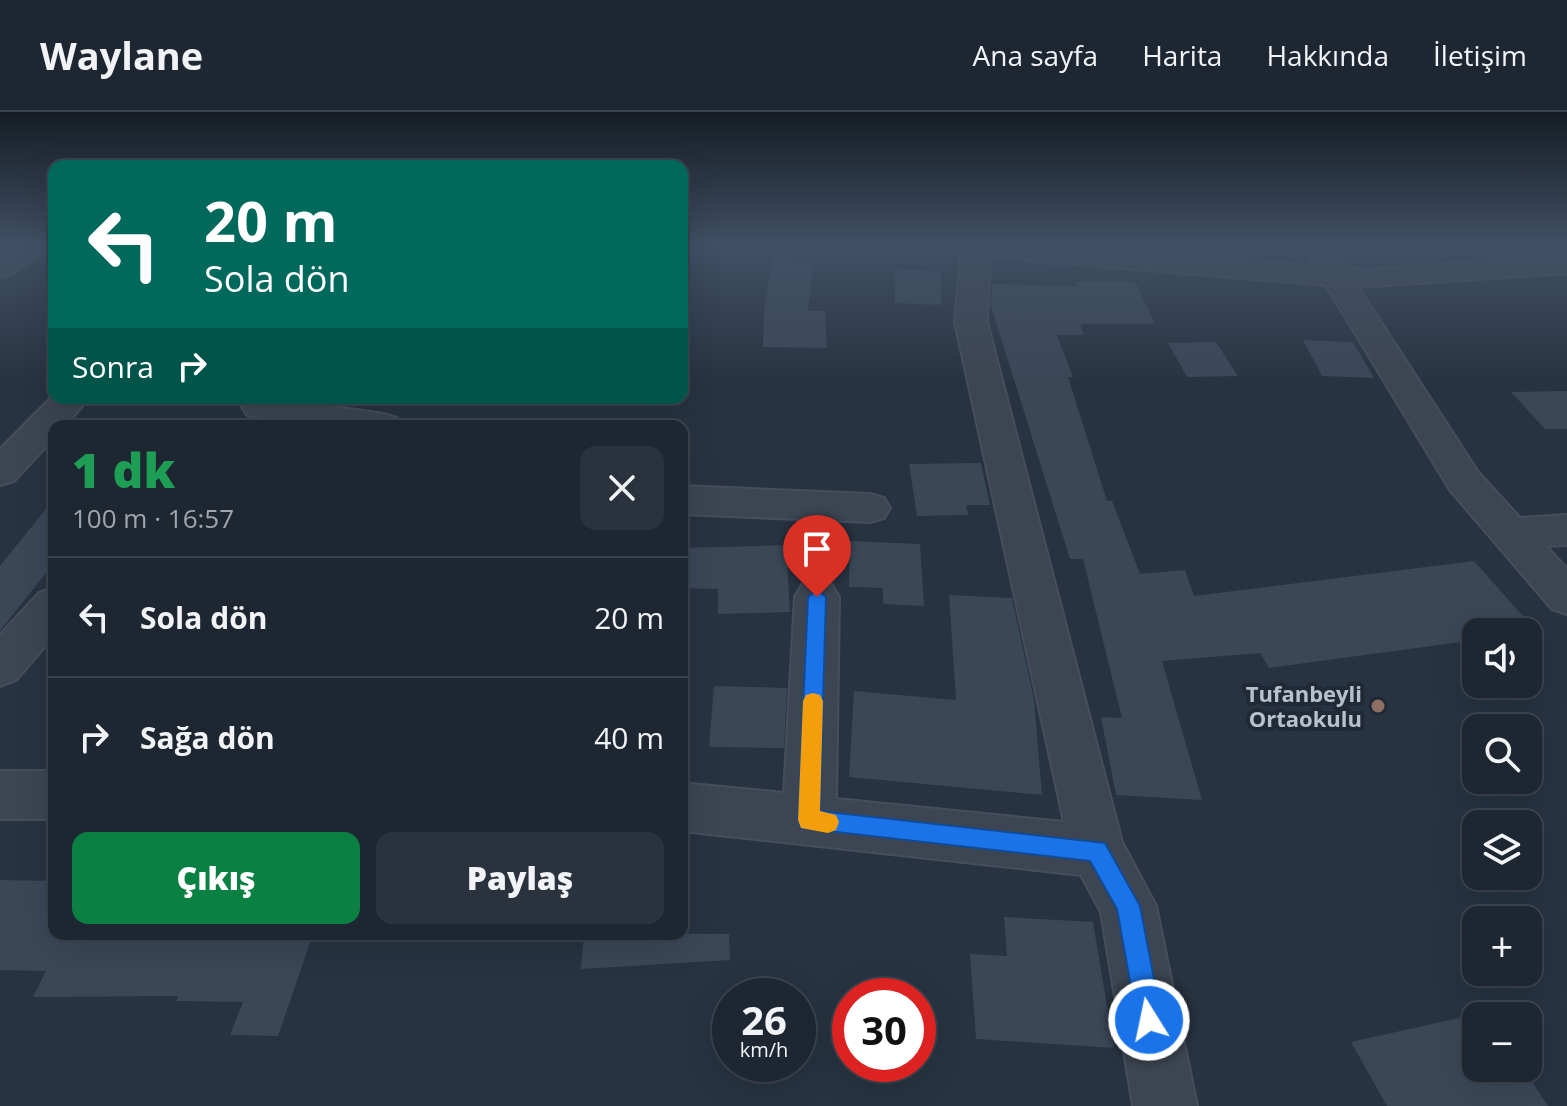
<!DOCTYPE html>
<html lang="tr">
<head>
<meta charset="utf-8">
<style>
  :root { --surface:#1d2631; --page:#2a323d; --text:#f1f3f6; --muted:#a0a5ab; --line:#3b434d; --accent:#0b8043 }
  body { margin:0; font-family:"Open Sans",sans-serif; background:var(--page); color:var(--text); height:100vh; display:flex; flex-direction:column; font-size:30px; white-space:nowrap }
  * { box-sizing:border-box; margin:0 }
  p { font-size:26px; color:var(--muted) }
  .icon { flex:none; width:44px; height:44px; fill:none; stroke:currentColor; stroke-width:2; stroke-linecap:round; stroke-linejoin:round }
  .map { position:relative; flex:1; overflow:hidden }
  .drawer { position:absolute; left:48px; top:308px; width:640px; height:520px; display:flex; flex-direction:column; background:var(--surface); border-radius:16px; box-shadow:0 8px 32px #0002,0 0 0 2px var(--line) }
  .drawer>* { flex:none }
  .top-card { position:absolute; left:48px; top:48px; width:640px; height:244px; border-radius:16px; box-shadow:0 8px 32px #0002,0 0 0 2px var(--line); background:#00695c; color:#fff; overflow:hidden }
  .buttons { position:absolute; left:1462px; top:506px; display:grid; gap:16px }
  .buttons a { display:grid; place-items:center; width:80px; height:80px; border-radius:16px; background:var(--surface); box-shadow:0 8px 32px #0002,0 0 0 2px var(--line); font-size:40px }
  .speed { position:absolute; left:712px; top:866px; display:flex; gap:16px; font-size:40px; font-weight:700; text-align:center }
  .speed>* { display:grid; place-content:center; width:104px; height:104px; border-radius:50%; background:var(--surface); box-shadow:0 8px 32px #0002,0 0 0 2px var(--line); line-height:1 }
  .speed small { font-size:20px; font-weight:400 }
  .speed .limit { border:12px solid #d22; background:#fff; color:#111 }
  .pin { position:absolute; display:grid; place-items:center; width:68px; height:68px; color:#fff; margin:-82px -34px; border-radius:50% 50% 50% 0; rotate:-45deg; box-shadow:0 0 8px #0007 }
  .pin .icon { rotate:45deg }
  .me { position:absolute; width:88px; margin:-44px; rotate:350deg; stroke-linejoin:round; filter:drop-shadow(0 0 6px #0008) }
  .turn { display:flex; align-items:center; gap:28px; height:168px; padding:0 24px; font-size:36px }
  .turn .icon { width:104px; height:104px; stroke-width:2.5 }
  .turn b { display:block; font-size:56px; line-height:68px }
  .then { display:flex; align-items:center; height:76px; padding:0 24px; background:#0003; gap:16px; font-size:30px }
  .round { display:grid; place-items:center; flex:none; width:84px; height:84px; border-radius:16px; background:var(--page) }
  .summary { display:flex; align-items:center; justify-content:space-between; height:136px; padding:0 24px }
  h1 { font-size:48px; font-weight:800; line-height:60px; color:#1e9e55 }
  .button { display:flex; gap:16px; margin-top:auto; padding:16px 24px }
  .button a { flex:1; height:92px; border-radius:16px; background:var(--accent); color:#fff; font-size:32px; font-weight:800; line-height:92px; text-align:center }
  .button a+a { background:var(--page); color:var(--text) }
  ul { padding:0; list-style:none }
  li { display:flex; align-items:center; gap:24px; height:120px; padding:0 24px; border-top:2px solid var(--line) }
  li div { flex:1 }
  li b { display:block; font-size:30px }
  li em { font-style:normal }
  header { display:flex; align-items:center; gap:48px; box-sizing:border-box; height:112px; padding:0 40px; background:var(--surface); border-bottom:2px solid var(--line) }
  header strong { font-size:38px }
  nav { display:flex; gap:44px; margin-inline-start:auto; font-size:28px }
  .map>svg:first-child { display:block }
  .building { fill:#3a4757 }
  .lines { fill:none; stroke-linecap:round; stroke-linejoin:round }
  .minor-casing { stroke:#454e5a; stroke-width:4 }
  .minor { fill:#3c4551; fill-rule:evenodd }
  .route { fill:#1a73e8; stroke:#114b97; stroke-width:2 }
  .slow { fill:#f59e0b }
  .education-dot { fill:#8d6e63; stroke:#202a36; stroke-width:3 }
  .labels { text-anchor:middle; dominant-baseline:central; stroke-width:8; stroke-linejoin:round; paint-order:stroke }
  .poi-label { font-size:22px; font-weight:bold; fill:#b9c0cb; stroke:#202a36; text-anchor:end }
</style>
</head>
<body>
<header>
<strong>Waylane</strong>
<nav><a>Ana sayfa</a><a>Harita</a><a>Hakkında</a><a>İletişim</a></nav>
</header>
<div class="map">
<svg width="1567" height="994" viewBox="0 0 1567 994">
  <rect width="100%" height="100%" fill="#273341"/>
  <path class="building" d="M 773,146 L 814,147 L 808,199 L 825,199 L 827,236 L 763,235 L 764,199 Z
    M 895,157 L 941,159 L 941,193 L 895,191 Z
    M 1076,169 L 1135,169 L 1155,212 L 1080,212 L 1084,223 L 1057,223 L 1073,265 L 1068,265 L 1107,389 L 1112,389 L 1140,462 L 1185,458 L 1194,484 L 1474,449 L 1537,520 L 1476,520 L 1476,528 L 1269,556 L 1260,541 L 1162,549 L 1202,688 L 1116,683 L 1101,605 L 1122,606 L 1083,447 L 1070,447 L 991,194 L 992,172 L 1078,174 Z
    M 1303,228 L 1353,230 L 1374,266 L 1322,264 Z
    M 1216,230 L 1238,264 L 1187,265 L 1168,231 Z
    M 1567,279 L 1567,317 L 1545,317 L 1511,280 Z
    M 981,351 L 990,393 L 966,393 L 968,403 L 917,404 L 909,352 Z
    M 54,387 L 54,451 L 0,519 L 0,454 Z
    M 850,429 L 920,432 L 924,494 L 883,492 L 883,476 L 849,475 Z
    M 786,433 L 790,500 L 718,502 L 718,477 L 682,476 L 682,436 Z
    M 949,483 L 1012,486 L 1034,587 L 1042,683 L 849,665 L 854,579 L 956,588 Z
    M 714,574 L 787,576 L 784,636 L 709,635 Z
    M 0,768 L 54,769 L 54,822 L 231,825 L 232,822 L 313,822 L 278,924 L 230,923 L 243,890 L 176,889 L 178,884 L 33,885 L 46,859 L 0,858 Z
    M 1004,805 L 1093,810 L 1114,936 L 976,927 L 970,842 L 1007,844 Z
    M 584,822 L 729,822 L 730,848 L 581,857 Z
    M 1486,900 L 1489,904 L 1476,904 L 1476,956 L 1523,956 L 1548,994 L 1387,994 L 1351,930 Z"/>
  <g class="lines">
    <g class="minor-casing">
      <path id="minor" d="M 19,132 L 54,133 L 11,162 L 0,165 L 0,143 Z
        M 922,132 L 1046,132 L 1315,154 L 1309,145 L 1314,139 L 1324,136 L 1334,139 L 1346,156 L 1366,158 L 1567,143 L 1567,161 L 1358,175 L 1478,360 L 1520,406 L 1567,403 L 1567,433 L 1546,434 L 1567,457 L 1567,502 L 1552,497 L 1450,378 L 1326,173 L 990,145 L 987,210 L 1122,730 L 1156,794 L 1197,994 L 1133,994 L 1101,800 L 1081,763 L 682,719 L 682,671 L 784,681 L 795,485 L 802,473 L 817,468 L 832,473 L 839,485 L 836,687 L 1064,710 L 955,210 L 961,143 L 926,138 Z
        M 54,283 L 54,286 L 89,286 L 65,314 L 54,314 L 54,326 L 14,369 L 0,373 L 0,337 Z
        M 275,286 L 384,302 L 397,306 L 402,314 L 309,314 L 247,303 L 242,295 L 247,287 Z
        M 682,374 L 870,382 L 884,386 L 890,396 L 884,406 L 870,410 L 682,402 Z
        M 54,476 L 54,524 L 16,568 L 0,574 L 0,523 L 39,481 Z
        M 0,659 L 54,659 L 54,707 L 0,707 Z"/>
    </g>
    <use href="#minor" class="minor"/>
  </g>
  <linearGradient id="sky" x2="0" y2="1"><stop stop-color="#151c24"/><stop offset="0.49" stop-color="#415065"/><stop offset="1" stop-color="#415065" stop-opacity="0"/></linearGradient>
  <rect width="1567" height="271" fill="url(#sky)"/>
  <path class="route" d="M 817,478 L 826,485 L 820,699 L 1105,731 L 1140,794 L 1162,908 L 1158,917 L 1149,921 L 1140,917 L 1137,908 L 1117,797 L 1090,749 L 801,716 L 798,708 L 808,485 Z"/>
  <path class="slow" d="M 813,581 L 820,583 L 823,589 L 820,699 L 836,703 L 839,710 L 836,718 L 828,721 L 801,716 L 798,708 L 803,589 L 806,583 Z"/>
  <circle class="education-dot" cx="1378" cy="594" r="8"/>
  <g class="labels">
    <g class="poi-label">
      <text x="1362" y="581">Tufanbeyli<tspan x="1362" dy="25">Ortaokulu</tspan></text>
    </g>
  </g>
</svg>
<div class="buttons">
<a><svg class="icon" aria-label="sound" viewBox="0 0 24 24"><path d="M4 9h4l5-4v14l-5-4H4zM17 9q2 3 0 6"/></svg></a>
<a><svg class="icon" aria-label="search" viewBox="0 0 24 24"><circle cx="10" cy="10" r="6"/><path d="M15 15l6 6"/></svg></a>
<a><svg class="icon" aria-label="layers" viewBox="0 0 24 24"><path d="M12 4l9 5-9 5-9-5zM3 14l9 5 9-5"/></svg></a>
<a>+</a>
<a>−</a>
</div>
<div class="speed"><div>26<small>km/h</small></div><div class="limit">30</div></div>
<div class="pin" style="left:817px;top:485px;background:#d93025"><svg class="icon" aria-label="arrive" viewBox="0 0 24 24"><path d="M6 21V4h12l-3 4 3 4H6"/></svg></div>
<svg class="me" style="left:1149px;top:908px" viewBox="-20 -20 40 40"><circle r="17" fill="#1a73e8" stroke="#fff" stroke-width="3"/><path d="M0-11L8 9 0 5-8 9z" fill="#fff"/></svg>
<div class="top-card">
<div class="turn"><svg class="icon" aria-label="left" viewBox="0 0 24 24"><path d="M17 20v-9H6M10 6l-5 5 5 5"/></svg><div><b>20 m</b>Sola dön</div></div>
<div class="then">Sonra<svg class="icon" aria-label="right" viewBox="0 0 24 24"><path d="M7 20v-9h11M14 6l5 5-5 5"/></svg></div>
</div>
<section class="drawer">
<div class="summary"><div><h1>1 dk</h1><p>100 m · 16:57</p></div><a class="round"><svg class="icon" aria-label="close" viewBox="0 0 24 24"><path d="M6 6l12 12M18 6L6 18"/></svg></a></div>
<ul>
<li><svg class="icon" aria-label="left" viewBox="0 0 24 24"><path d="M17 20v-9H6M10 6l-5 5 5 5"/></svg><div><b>Sola dön</b></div><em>20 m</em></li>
<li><svg class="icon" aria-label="right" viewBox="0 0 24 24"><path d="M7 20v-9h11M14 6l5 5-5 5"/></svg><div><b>Sağa dön</b></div><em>40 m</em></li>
</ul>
<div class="button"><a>Çıkış</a><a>Paylaş</a></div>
</section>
</div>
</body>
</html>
